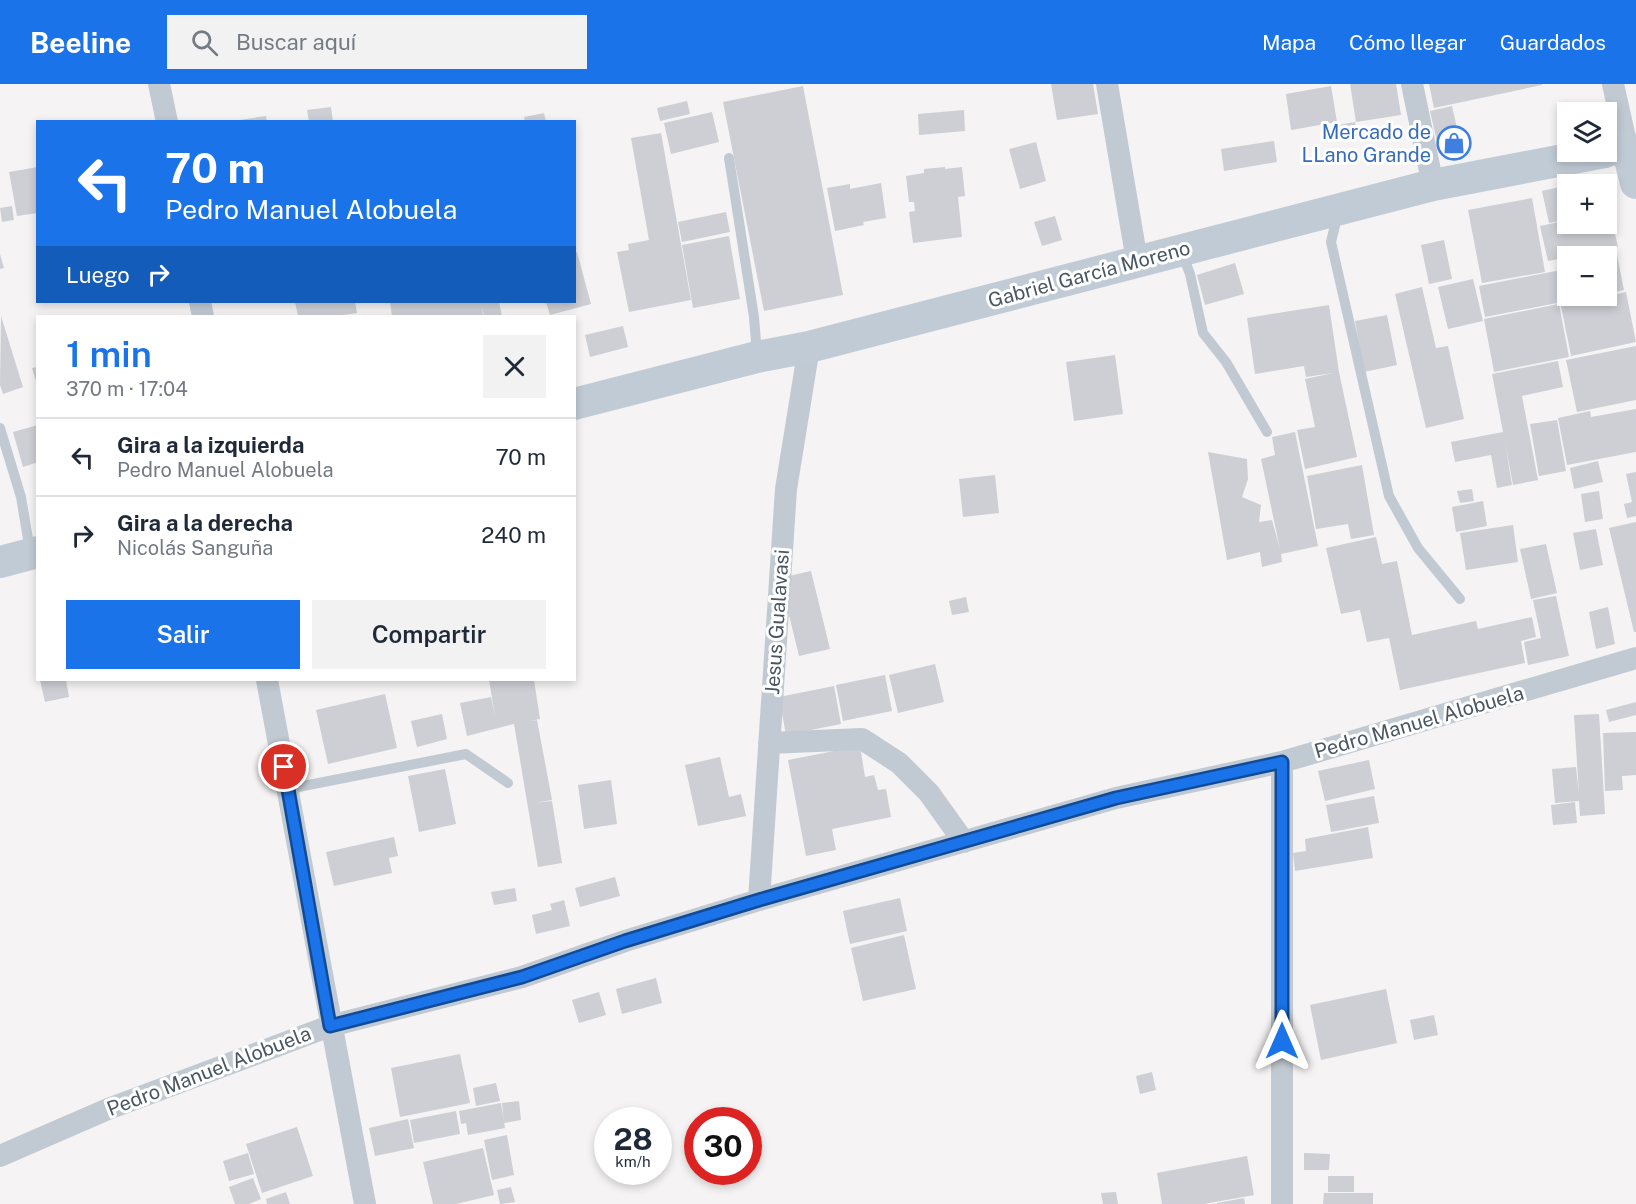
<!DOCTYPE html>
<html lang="es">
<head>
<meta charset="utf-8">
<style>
  :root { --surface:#fff; --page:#f2f2f3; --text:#1f2937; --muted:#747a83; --line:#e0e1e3; --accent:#1a73e8 }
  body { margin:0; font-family:"Public Sans",sans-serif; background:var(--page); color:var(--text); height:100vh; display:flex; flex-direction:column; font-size:22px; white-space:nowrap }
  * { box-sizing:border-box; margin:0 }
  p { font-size:20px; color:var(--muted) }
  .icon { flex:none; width:33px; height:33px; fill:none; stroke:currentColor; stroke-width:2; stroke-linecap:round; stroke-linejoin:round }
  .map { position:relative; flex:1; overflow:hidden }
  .drawer { position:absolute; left:36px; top:231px; width:540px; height:366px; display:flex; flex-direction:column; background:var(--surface); border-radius:0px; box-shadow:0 3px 9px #0003 }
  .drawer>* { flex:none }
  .banner { position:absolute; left:36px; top:36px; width:540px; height:183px; border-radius:0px; box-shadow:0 3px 9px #0003; background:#1a73e8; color:#fff; overflow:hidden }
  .buttons { position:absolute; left:1557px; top:18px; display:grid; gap:12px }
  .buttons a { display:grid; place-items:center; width:60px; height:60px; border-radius:0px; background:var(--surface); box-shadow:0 3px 9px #0003; font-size:30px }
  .speed { position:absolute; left:594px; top:1023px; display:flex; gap:12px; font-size:30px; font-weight:700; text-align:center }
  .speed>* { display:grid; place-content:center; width:78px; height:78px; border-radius:50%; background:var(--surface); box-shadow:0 3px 9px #0003; line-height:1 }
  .speed small { font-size:15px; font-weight:400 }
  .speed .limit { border:9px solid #d22; background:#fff; color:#111 }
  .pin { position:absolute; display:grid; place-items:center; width:51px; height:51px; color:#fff; margin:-26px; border:3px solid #fff; border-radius:50%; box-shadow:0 2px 6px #0007 }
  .me { position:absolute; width:66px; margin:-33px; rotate:0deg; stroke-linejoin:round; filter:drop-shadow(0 0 4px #0008) }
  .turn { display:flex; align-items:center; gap:21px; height:126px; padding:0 30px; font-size:27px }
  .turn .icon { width:78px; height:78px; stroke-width:2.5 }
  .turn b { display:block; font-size:42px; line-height:51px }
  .then { display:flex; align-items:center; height:57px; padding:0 30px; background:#0003; gap:12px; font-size:22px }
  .round { display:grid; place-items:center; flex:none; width:63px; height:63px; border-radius:0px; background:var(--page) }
  .head { display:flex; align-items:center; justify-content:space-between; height:102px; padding:0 30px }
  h1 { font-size:36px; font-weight:600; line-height:45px; color:var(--accent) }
  .button { display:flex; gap:12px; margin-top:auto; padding:12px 30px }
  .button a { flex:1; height:69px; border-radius:0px; background:var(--accent); color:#fff; font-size:24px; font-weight:600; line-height:69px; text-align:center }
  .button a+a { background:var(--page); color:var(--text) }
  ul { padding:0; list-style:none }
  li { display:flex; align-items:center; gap:18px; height:78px; padding:0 30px; border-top:2px solid var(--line) }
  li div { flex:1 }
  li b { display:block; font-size:22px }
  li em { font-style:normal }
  header { display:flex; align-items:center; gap:36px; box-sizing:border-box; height:84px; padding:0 30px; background:var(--accent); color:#fff }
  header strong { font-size:28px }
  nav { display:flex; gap:33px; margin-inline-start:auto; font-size:21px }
  .search { width:420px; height:54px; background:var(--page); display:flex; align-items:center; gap:15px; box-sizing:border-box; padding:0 21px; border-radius:0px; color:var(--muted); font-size:22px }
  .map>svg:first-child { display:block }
  .building { fill:#cdcfd5 }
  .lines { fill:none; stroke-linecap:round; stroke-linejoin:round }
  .lane { stroke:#c1cad2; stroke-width:10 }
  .street { stroke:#c1cad2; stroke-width:22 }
  .secondary { stroke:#c1cbd6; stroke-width:32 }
  .route-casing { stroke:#114b97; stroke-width:15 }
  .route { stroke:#1a73e8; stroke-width:10 }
  .labels { text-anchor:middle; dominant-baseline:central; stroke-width:6; stroke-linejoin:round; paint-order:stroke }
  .shop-label { font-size:20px; fill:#366cbe; stroke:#fff; text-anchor:end }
  .street-label { font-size:20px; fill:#4a5661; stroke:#fff }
</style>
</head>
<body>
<header>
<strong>Beeline</strong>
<div class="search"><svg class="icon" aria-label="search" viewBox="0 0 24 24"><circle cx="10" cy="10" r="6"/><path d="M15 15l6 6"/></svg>Buscar aquí</div>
<nav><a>Mapa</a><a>Cómo llegar</a><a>Guardados</a></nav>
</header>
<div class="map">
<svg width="1636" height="1120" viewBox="0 0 1636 1120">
  <rect width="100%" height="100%" fill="#f5f3f3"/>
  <path class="building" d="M 1051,0 L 1093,0 L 1098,30 L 1057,36 Z
    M 1350,0 L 1396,0 L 1401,31 L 1356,38 Z
    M 1429,0 L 1542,0 L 1542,1 L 1434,24 Z
    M 803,2 L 843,211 L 764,227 L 723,18 Z
    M 1331,2 L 1337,38 L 1291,46 L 1286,10 Z
    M 687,17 L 690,30 L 660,37 L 657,24 Z
    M 1452,22 L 1459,53 L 1437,58 L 1430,27 Z
    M 331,23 L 333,38 L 309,38 L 307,26 Z
    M 964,26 L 965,47 L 919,51 L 918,30 Z
    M 712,28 L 719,58 L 671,70 L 664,39 Z
    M 544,29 L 546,38 L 525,38 L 524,33 Z
    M 266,32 L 267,38 L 240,38 L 240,36 Z
    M 1355,38 L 1357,49 L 1334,53 L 1332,42 Z
    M 661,49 L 691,216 L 629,228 L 617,168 L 629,166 L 628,160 L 649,156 L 631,54 Z
    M 1274,57 L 1277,78 L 1224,87 L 1221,65 Z
    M 1036,58 L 1046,97 L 1020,105 L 1009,65 Z
    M 38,83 L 38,129 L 17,132 L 9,88 Z
    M 945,83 L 945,85 L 962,83 L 965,112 L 958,113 L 962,153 L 913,159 L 909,128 L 915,127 L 914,118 L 909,118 L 906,92 L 924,89 L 924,85 Z
    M 1601,94 L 1602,100 L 1576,100 Z
    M 881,99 L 886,134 L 863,138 L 864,141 L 835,147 L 827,104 L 850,100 L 850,105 Z
    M 1568,101 L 1568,135 L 1549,139 L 1542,107 Z
    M 1532,114 L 1545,188 L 1482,199 L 1468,126 Z
    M 12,122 L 14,136 L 2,138 L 0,124 Z
    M 1610,127 L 1618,163 L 1548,177 L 1540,142 L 1568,136 L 1568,140 L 1606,140 L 1606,128 Z
    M 726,128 L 730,148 L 682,158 L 678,138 Z
    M 1055,132 L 1062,156 L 1042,162 L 1034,138 Z
    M 729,152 L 740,215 L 693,224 L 682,161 Z
    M 1444,156 L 1452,195 L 1429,200 L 1421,161 Z
    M 574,168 L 577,168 L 591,220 L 550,231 L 546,218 L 574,218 Z
    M 0,170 L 4,184 L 0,185 Z
    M 1617,171 L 1624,206 L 1606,210 L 1606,173 Z
    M 1235,179 L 1244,210 L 1205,221 L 1197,191 Z
    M 1568,182 L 1568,210 L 1562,193 L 1567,217 L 1485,233 L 1479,202 L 1561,186 L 1561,184 Z
    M 1473,195 L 1483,237 L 1448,245 L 1438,203 Z
    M 1422,203 L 1436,264 L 1448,262 L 1464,335 L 1426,344 L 1395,210 Z
    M 1626,208 L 1636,258 L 1571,272 L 1561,222 Z
    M 1568,212 L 1596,212 L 1569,219 Z
    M 295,218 L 355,218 L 357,229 L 336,232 L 298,232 Z
    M 390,218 L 499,218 L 502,232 L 484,232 L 482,223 L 483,232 L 392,232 Z
    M 1559,220 L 1569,273 L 1494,288 L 1484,235 Z
    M 1329,221 L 1339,288 L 1357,373 L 1305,385 L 1297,346 L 1315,343 L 1305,295 L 1333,289 L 1306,293 L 1304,282 L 1255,290 L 1247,234 Z
    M 1387,231 L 1397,281 L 1364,288 L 1355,237 Z
    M 1,232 L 23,303 L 3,310 L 0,301 Z
    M 623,242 L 628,263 L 590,273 L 585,251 Z
    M 1636,262 L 1636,316 L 1577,328 L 1566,276 Z
    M 1115,271 L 1123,330 L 1074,337 L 1066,278 Z
    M 1558,277 L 1563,303 L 1522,312 L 1538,396 L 1513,401 L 1505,358 L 1512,401 L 1497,404 L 1491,371 L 1455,378 L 1451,358 L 1503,348 L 1492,290 Z
    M 38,283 L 38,301 L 37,301 L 32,284 Z
    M 1636,325 L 1636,368 L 1567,381 L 1558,334 L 1590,327 L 1591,333 Z
    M 1557,336 L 1566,387 L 1539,392 L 1530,340 Z
    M 38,341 L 38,378 L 23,383 L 13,348 Z
    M 1295,348 L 1318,462 L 1281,470 L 1282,478 L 1262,483 L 1260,468 L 1227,476 L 1208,368 L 1247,375 L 1248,395 L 1242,413 L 1261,421 L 1259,438 L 1272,436 L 1280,465 L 1261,375 L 1275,371 L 1272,353 Z
    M 1598,377 L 1603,398 L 1574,405 L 1570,384 Z
    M 1362,381 L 1374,451 L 1351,455 L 1348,440 L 1316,445 L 1307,392 Z
    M 1636,388 L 1636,432 L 1627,434 L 1624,420 L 1632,418 L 1626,390 Z
    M 995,391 L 999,429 L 963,433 L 959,395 Z
    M 1472,405 L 1474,417 L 1460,419 L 1457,407 Z
    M 1599,407 L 1603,435 L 1585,438 L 1581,410 Z
    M 1483,417 L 1487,442 L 1456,448 L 1452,423 Z
    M 1636,438 L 1636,548 L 1634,548 L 1609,444 Z
    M 1513,441 L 1518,478 L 1466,486 L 1460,449 Z
    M 1596,445 L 1603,481 L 1580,486 L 1573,449 Z
    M 1376,453 L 1382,480 L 1397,477 L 1412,551 L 1476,537 L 1478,545 L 1532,533 L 1536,553 L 1521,557 L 1525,579 L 1400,606 L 1389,554 L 1367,558 L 1360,526 L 1341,530 L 1326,464 Z
    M 1546,460 L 1557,509 L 1531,515 L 1520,465 Z
    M 811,487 L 830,565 L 799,572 L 780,494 Z
    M 1556,512 L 1569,572 L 1528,581 L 1524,558 L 1541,554 L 1533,516 Z
    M 966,513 L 969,528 L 952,531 L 949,517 Z
    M 1608,523 L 1615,560 L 1596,565 L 1589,528 Z
    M 935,580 L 944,618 L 898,629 L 889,591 Z
    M 885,591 L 892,627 L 843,637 L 836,601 Z
    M 40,596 L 66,596 L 69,613 L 45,618 Z
    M 489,596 L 534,596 L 540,635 L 529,637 L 537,636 L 552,716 L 535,719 L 552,717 L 562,779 L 538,783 L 514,640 L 467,652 L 460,619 L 491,613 L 495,632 Z
    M 834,602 L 841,640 L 786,651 L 779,613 Z
    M 385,610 L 397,664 L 328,680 L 316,626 Z
    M 1636,618 L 1636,631 L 1609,638 L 1606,626 Z
    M 442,630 L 447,655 L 417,663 L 411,637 Z
    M 1599,630 L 1605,730 L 1580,732 L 1579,717 L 1555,719 L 1552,685 L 1576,683 L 1579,711 L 1574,631 Z
    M 1636,648 L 1636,691 L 1622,692 L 1623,706 L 1605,707 L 1603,649 Z
    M 860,662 L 865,693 L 874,691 L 878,706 L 886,705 L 891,733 L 832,745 L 836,766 L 806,772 L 788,676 Z
    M 720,673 L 729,713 L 741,710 L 746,732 L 698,742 L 685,681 Z
    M 1369,676 L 1375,705 L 1325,717 L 1318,687 Z
    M 445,685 L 456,740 L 419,748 L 408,692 Z
    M 611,696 L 617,740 L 584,745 L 578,701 Z
    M 1374,712 L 1379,739 L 1331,748 L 1326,721 Z
    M 1575,718 L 1577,739 L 1553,741 L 1551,721 Z
    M 1368,743 L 1373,774 L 1295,787 L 1293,769 L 1306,767 L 1305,755 Z
    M 394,753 L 398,772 L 389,774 L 392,789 L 334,802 L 326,768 Z
    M 615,793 L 620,812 L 580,823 L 575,804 Z
    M 515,804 L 517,817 L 494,821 L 491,808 Z
    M 900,814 L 907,847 L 850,860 L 843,827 Z
    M 564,816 L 570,842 L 536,850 L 532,831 L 552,826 L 550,820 Z
    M 904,851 L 916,905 L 863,917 L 851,864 Z
    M 656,894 L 662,919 L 622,930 L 616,905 Z
    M 1386,905 L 1397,959 L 1321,976 L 1310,921 Z
    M 599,908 L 606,931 L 579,939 L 572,916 Z
    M 1434,931 L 1438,951 L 1414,956 L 1410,936 Z
    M 460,970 L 470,1019 L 400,1033 L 391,984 Z
    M 1152,988 L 1156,1006 L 1140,1010 L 1136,992 Z
    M 496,999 L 500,1017 L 476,1022 L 473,1004 Z
    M 519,1017 L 521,1036 L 504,1039 L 502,1019 Z
    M 501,1019 L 505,1044 L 468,1051 L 466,1039 L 461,1040 L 459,1027 Z
    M 456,1027 L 460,1050 L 414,1059 L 410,1036 Z
    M 408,1035 L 414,1064 L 375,1072 L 369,1044 Z
    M 297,1043 L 313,1092 L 262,1109 L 246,1060 Z
    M 507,1051 L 514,1091 L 492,1096 L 484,1056 Z
    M 483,1064 L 494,1111 L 456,1120 L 433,1120 L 423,1078 Z
    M 248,1069 L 254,1090 L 229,1097 L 223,1077 Z
    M 1304,1069 L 1330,1070 L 1329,1086 L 1304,1086 Z
    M 1247,1072 L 1254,1111 L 1204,1120 L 1162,1120 L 1157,1089 Z
    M 1328,1092 L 1354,1092 L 1354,1108 L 1328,1108 Z
    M 253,1094 L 261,1115 L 249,1120 L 235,1120 L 229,1103 Z
    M 511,1103 L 515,1118 L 500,1120 L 497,1106 Z
    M 286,1108 L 290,1120 L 267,1120 L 266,1115 Z
    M 1116,1108 L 1118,1120 L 1103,1120 L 1101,1109 Z
    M 1324,1109 L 1373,1109 L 1373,1120 L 1323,1120 Z
    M 1244,1114 L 1245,1120 L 1217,1120 L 1217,1119 Z"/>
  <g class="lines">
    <path class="lane" d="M 729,74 L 754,233 L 757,270
      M 1338,129 L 1331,158 L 1389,412 L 1418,464 L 1460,515
      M 1182,169 L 1190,190 L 1203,249 L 1226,278 L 1267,348
      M 0,344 L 21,413 L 30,467
      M 288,705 L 466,670 L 508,699"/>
    <path class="street" d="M 159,0 L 167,38
      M 1107,0 L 1137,177
      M 1412,0 L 1433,101
      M 1613,0 L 1627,63
      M 200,218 L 203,232
      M 267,596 L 365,1120
      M 769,659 L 862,655 L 899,679 L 929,709 L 964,758
      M 759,816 L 786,405 L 809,263
      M 0,1072 L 108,1025 L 330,942 L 522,893 L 625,857 L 759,816 L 1116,714 L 1282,678 L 1636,574
      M 1282,1120 L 1282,678"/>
    <path class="secondary" d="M 1606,67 L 1627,63 L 1636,99
      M 574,320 L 757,273 L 809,263 L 1433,101 L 1605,68
      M 0,478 L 38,468"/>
  </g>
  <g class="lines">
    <g class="route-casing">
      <path id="route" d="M 284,683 L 330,942 L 522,893 L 625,857 L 759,816 L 1116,714 L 1282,678 L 1282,957"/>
    </g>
    <use href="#route" class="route"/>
  </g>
  <defs>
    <g id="shop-ring" transform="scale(1.725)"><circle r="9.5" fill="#fff" stroke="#3f7fe0" stroke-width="1.5"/><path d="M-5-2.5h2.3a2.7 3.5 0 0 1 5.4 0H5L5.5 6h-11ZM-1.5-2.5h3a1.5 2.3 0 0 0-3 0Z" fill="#3f7fe0"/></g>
  </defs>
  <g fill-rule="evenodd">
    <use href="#shop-ring" x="1454" y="59"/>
  </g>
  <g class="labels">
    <g class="shop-label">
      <text x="1431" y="48">Mercado de<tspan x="1431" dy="23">LLano Grande</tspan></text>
    </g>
    <g class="street-label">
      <text transform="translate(1089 190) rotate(-15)">Gabriel García Moreno</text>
      <text transform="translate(777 538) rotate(-86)">Jesus Gualavasi</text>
      <text transform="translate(1419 638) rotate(-16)">Pedro Manuel Alobuela</text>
      <text transform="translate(209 987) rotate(-21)">Pedro Manuel Alobuela</text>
    </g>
  </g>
</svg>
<div class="buttons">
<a><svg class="icon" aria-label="layers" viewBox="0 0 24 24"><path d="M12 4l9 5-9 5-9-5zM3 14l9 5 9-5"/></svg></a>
<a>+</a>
<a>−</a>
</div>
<div class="speed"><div>28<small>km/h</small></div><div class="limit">30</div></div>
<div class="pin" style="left:284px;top:683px;background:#d93025"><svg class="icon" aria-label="arrive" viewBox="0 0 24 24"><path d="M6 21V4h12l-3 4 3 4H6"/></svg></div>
<svg class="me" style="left:1282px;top:957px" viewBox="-20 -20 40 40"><path d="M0-17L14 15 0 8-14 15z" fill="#1a73e8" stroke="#fff" stroke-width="4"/></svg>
<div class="banner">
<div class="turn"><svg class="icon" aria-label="left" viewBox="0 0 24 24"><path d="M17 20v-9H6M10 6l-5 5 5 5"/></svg><div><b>70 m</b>Pedro Manuel Alobuela</div></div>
<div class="then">Luego<svg class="icon" aria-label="right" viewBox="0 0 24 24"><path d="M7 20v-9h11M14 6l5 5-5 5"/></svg></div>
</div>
<section class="drawer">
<div class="head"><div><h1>1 min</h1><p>370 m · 17:04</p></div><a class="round"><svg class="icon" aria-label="close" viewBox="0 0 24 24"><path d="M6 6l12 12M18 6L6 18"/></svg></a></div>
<ul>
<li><svg class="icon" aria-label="left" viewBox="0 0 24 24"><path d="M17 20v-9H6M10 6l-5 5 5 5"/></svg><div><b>Gira a la izquierda</b><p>Pedro Manuel Alobuela</p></div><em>70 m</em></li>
<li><svg class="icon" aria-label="right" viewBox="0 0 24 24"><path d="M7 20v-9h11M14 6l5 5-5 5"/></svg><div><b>Gira a la derecha</b><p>Nicolás Sanguña</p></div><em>240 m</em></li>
</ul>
<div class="button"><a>Salir</a><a>Compartir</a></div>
</section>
</div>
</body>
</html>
